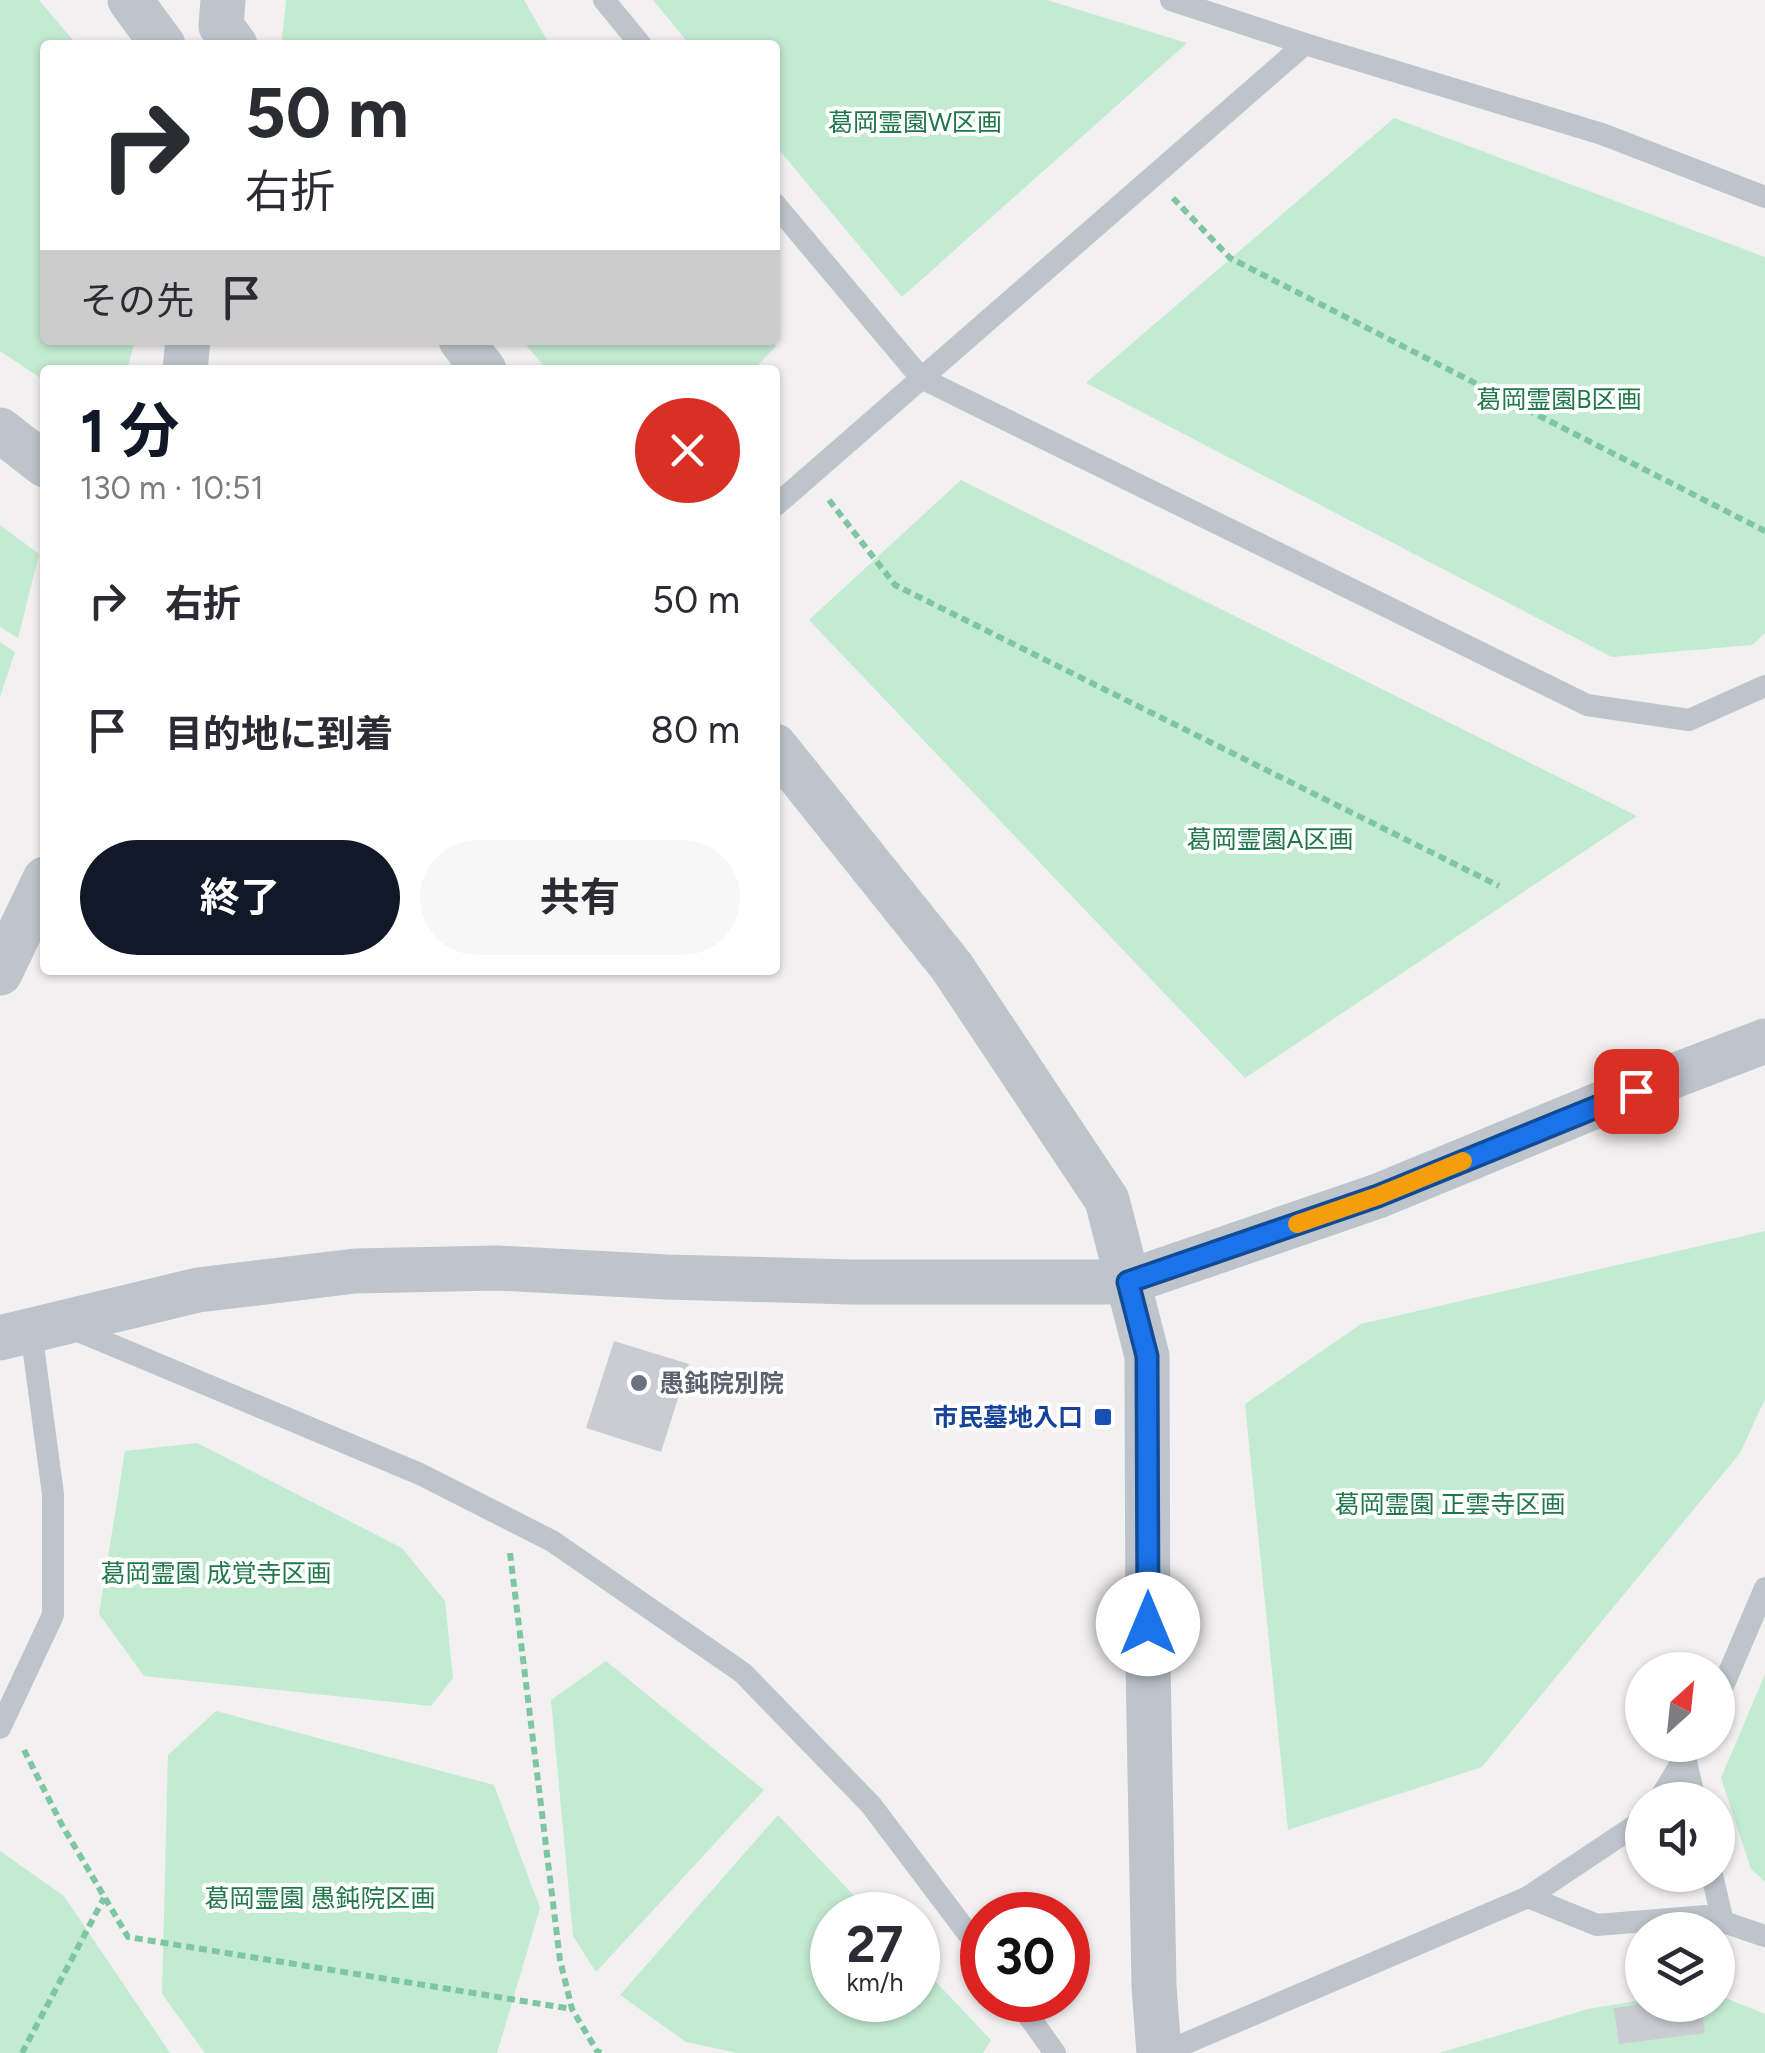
<!DOCTYPE html>
<html lang="ja">
<head>
<meta charset="utf-8">
<style>
  :root { --surface:#fff; --page:#f7f7f7; --text:#2b2b33; --muted:#7c7c81; --accent:#111827 }
  body { margin:0; font-family:Figtree,"Noto Sans JP",sans-serif; background:var(--page); color:var(--text); height:100vh; display:flex; flex-direction:column; font-size:38px; white-space:nowrap }
  * { box-sizing:border-box; margin:0 }
  p { font-size:32px; color:var(--muted) }
  .icon { flex:none; width:55px; height:55px; fill:none; stroke:currentColor; stroke-width:2; stroke-linecap:round; stroke-linejoin:round }
  .map { position:relative; flex:1; overflow:hidden }
  .details { position:absolute; left:40px; top:365px; width:740px; height:610px; display:flex; flex-direction:column; background:var(--surface); border-radius:10px; box-shadow:0 2px 8px #0004 }
  .details>* { flex:none }
  .top-card { position:absolute; left:40px; top:40px; width:740px; height:305px; border-radius:10px; box-shadow:0 2px 8px #0004; background:#fff; color:var(--text); overflow:hidden }
  .needle { width:65px; rotate:27deg }
  .buttons { position:absolute; left:1625px; top:1652px; display:grid; gap:20px }
  .buttons a { display:grid; place-items:center; width:110px; height:110px; border-radius:50%; background:var(--surface); box-shadow:0 2px 8px #0004; font-size:50px }
  .speed { position:absolute; left:810px; top:1892px; display:flex; gap:20px; font-size:50px; font-weight:700; text-align:center }
  .speed>* { display:grid; place-content:center; width:130px; height:130px; border-radius:50%; background:var(--surface); box-shadow:0 2px 8px #0004; line-height:1 }
  .speed small { font-size:25px; font-weight:400 }
  .speed .limit { border:15px solid #d22; background:#fff; color:#111 }
  .pin { position:absolute; display:grid; place-items:center; width:85px; height:85px; color:#fff; margin:-42px; border-radius:20px; box-shadow:0 5px 15px #0006 }
  .me { position:absolute; width:110px; margin:-55px; rotate:0deg; stroke-linejoin:round; filter:drop-shadow(0 0 8px #0008) }
  .turn { display:flex; align-items:center; gap:35px; height:210px; padding:0 40px; font-size:45px }
  .turn .icon { width:130px; height:130px; stroke-width:2.5 }
  .turn b { display:block; font-size:70px; line-height:85px }
  .then { display:flex; align-items:center; height:95px; padding:0 40px; background:#0003; gap:20px; font-size:38px }
  .round { display:grid; place-items:center; flex:none; width:105px; height:105px; border-radius:52px; background:var(--page) }
  .overview { display:flex; align-items:center; justify-content:space-between; height:170px; padding:0 40px }
  h1 { font-size:60px; font-weight:700; line-height:75px; color:var(--accent) }
  .cta { display:flex; gap:20px; margin-top:auto; padding:20px 40px }
  .cta a { flex:1; height:115px; border-radius:60px; background:var(--accent); color:#fff; font-size:40px; font-weight:700; line-height:115px; text-align:center }
  .cta a+a { background:var(--page); color:var(--text) }
  ul { padding:0; list-style:none }
  li { display:flex; align-items:center; gap:30px; height:130px; padding:0 40px }
  li div { flex:1 }
  li b { display:block; font-size:38px }
  li em { font-style:normal }
  .map>svg:first-child { display:block }
  .green { fill:#c3ebd1 }
  .building { fill:#cbccd2 }
  .lines { fill:none; stroke-linecap:round; stroke-linejoin:round }
  .path { stroke:#7ec6a1; stroke-width:6; stroke-dasharray:8 5; stroke-linecap:butt }
  .service { stroke:#bdc4cb; stroke-width:22 }
  .minor { stroke:#bdc4cb; stroke-width:45 }
  .route-casing { stroke:#114b97; stroke-width:25 }
  .route { stroke:#1a73e8; stroke-width:18 }
  .slow { stroke:#f59e0b; stroke-width:18 }
  .worship-dot { fill:#6b7280; stroke:#fff; stroke-width:4 }
  .transit-dot { fill:#1a4fb4; stroke:#fff; stroke-width:4 }
  .labels { text-anchor:middle; dominant-baseline:central; stroke-width:8; stroke-linejoin:round; paint-order:stroke }
  .park-label { font-size:25px; fill:#207749; stroke:#fff }
  .worship-label { font-size:25px; font-weight:bold; fill:#5b616d; stroke:#fff; text-anchor:start }
  .transit-label { font-size:25px; font-weight:bold; fill:#164399; stroke:#fff; text-anchor:end }
</style>
</head>
<body>
<div class="map">
<svg width="1765" height="2053" viewBox="0 0 1765 2053">
  <rect width="100%" height="100%" fill="#f2f0f0"/>
  <path class="green" d="M 0,0 L 39,0 L 77,45 L 45,45 L 45,340 L 135,340 L 127,370 L 45,370 L 45,381 L 0,351 Z
    M 286,0 L 524,0 L 550,45 L 287,45 L 282,39 Z
    M 653,0 L 1047,0 L 1187,43 L 902,297 L 775,145 L 775,45 L 690,45 Z
    M 1394,118 L 1765,257 L 1765,633 L 1752,645 L 1612,657 L 1086,383 Z
    M 522,340 L 771,340 L 776,346 L 753,370 L 547,370 Z
    M 961,480 L 1637,816 L 1245,1078 L 809,620 Z
    M 0,525 L 39,554 L 18,638 L 0,627 Z
    M 0,642 L 15,652 L 0,697 Z
    M 1765,1231 L 1765,1399 L 1740,1453 L 1482,1767 L 1288,1830 L 1245,1404 L 1361,1324 Z
    M 197,1443 L 402,1548 L 445,1601 L 453,1678 L 431,1706 L 144,1676 L 99,1614 L 125,1451 Z
    M 606,1661 L 764,1790 L 596,1972 L 573,1936 L 551,1700 Z
    M 1765,1674 L 1765,1882 L 1751,1869 L 1721,1778 Z
    M 216,1711 L 494,1785 L 540,1908 L 497,2053 L 205,2053 L 162,1994 L 168,1755 Z
    M 778,1815 L 872,1915 L 832,1915 L 832,2000 L 918,2000 L 918,1963 L 991,2040 L 983,2053 L 737,2053 L 686,2042 L 620,1995 Z
    M 0,1851 L 64,1896 L 170,2053 L 0,2053 Z
    M 1718,1995 L 1765,2014 L 1765,2053 L 1439,2053 L 1588,2009 L 1642,2000 L 1642,2005 L 1718,2005 Z"/>
  <path class="building" d="M 614,1341 L 689,1364 L 661,1452 L 586,1428 Z
    M 1642,2004 L 1701,2005 L 1705,2033 L 1619,2044 L 1614,2008 Z"/>
  <g class="lines">
    <path class="path" d="M 1173,198 L 1230,258 L 1765,531
      M 829,500 L 895,585 L 1499,886
      M 510,1553 L 560,1960 L 572,2009 L 597,2051 L 601,2053
      M 24,1750 L 62,1825 L 128,1937 L 572,2009
      M 22,2053 L 104,1898"/>
    <path class="service" d="M 604,0 L 641,45
      M 1171,0 L 1305,44 L 1602,134 L 1765,197
      M 775,204 L 921,378 L 1587,705 L 1689,720 L 1765,686
      M 775,506 L 1305,44
      M 69,1327 L 420,1474 L 552,1541 L 743,1673 L 871,1805 L 982,1952
      M 1718,1698 L 1765,1588
      M 0,1728 L 53,1615 L 53,1494 L 31,1331
      M 1685,1757 L 1695,1800
      M 1659,1800 L 1692,1745
      M 1712,1875 L 1723,1922
      M 1528,1897 L 1597,1925 L 1706,1916 L 1765,1936
      M 1017,2000 L 1055,2053
      M 1163,2053 L 1528,1897 L 1642,1821"/>
    <path class="minor" d="M 130,0 L 163,45
      M 223,0 L 221,26 L 235,45
      M 461,340 L 484,370
      M 185,370 L 188,340
      M 0,430 L 45,465
      M 775,746 L 952,967 L 1107,1200 L 1147,1356 L 1148,1663 L 1154,1986 L 1159,2053
      M 0,973 L 45,879
      M 0,1338 L 198,1290 L 355,1271 L 497,1268 L 667,1277 L 852,1282 L 1128,1282 L 1378,1196 L 1603,1103 L 1765,1041"/>
  </g>
  <g class="lines">
    <g class="route-casing">
      <path id="route" d="M 1148,1624 L 1147,1356 L 1128,1282 L 1378,1196 L 1636,1091"/>
    </g>
    <use href="#route" class="route"/>
    <path class="slow" d="M 1297,1224 L 1378,1196 L 1463,1161"/>
  </g>
  <circle class="worship-dot" cx="639" cy="1383" r="10"/>
  <rect class="transit-dot" x="1093" y="1407" width="20" height="20" rx="5"/>
  <g class="labels">
    <g class="park-label">
      <text x="915" y="122">葛岡霊園W区画</text>
      <text x="1559" y="399">葛岡霊園B区画</text>
      <text x="1270" y="839">葛岡霊園A区画</text>
      <text x="1450" y="1504">葛岡霊園 正雲寺区画</text>
      <text x="216" y="1573">葛岡霊園 成覚寺区画</text>
      <text x="320" y="1898">葛岡霊園 愚鈍院区画</text>
    </g>
    <g class="worship-label">
      <text x="659" y="1383">愚鈍院別院</text>
    </g>
    <g class="transit-label">
      <text x="1083" y="1417">市民墓地入口</text>
    </g>
  </g>
</svg>
<div class="buttons">
<a><svg class="needle" viewBox="-14 -14 28 28"><path d="M0-13l5 13h-10z" fill="#e53935"/><path d="M0 13l5-13h-10z" fill="#7c7c81"/></svg></a>
<a><svg class="icon" aria-label="sound" viewBox="0 0 24 24"><path d="M4 9h4l5-4v14l-5-4H4zM17 9q2 3 0 6"/></svg></a>
<a><svg class="icon" aria-label="layers" viewBox="0 0 24 24"><path d="M12 4l9 5-9 5-9-5zM3 14l9 5 9-5"/></svg></a>
</div>
<div class="speed"><div>27<small>km/h</small></div><div class="limit">30</div></div>
<div class="pin" style="left:1636px;top:1091px;background:#d93025"><svg class="icon" aria-label="arrive" viewBox="0 0 24 24"><path d="M6 21V4h12l-3 4 3 4H6"/></svg></div>
<svg class="me" style="left:1148px;top:1624px" viewBox="-20 -20 40 40"><circle r="19" fill="#fff"/><path d="M0-13L10 11 0 6-10 11z" fill="#1a73e8"/></svg>
<div class="top-card">
<div class="turn"><svg class="icon" aria-label="right" viewBox="0 0 24 24"><path d="M7 20v-9h11M14 6l5 5-5 5"/></svg><div><b>50 m</b>右折</div></div>
<div class="then">その先<svg class="icon" aria-label="arrive" viewBox="0 0 24 24"><path d="M6 21V4h12l-3 4 3 4H6"/></svg></div>
</div>
<section class="details">
<div class="overview"><div><h1>1 分</h1><p>130 m · 10:51</p></div><a class="round" style="background:#d93025;color:#fff"><svg class="icon" aria-label="close" viewBox="0 0 24 24"><path d="M6 6l12 12M18 6L6 18"/></svg></a></div>
<ul>
<li><svg class="icon" aria-label="right" viewBox="0 0 24 24"><path d="M7 20v-9h11M14 6l5 5-5 5"/></svg><div><b>右折</b></div><em>50 m</em></li>
<li><svg class="icon" aria-label="arrive" viewBox="0 0 24 24"><path d="M6 21V4h12l-3 4 3 4H6"/></svg><div><b>目的地に到着</b></div><em>80 m</em></li>
</ul>
<div class="cta"><a>終了</a><a>共有</a></div>
</section>
</div>
</body>
</html>
